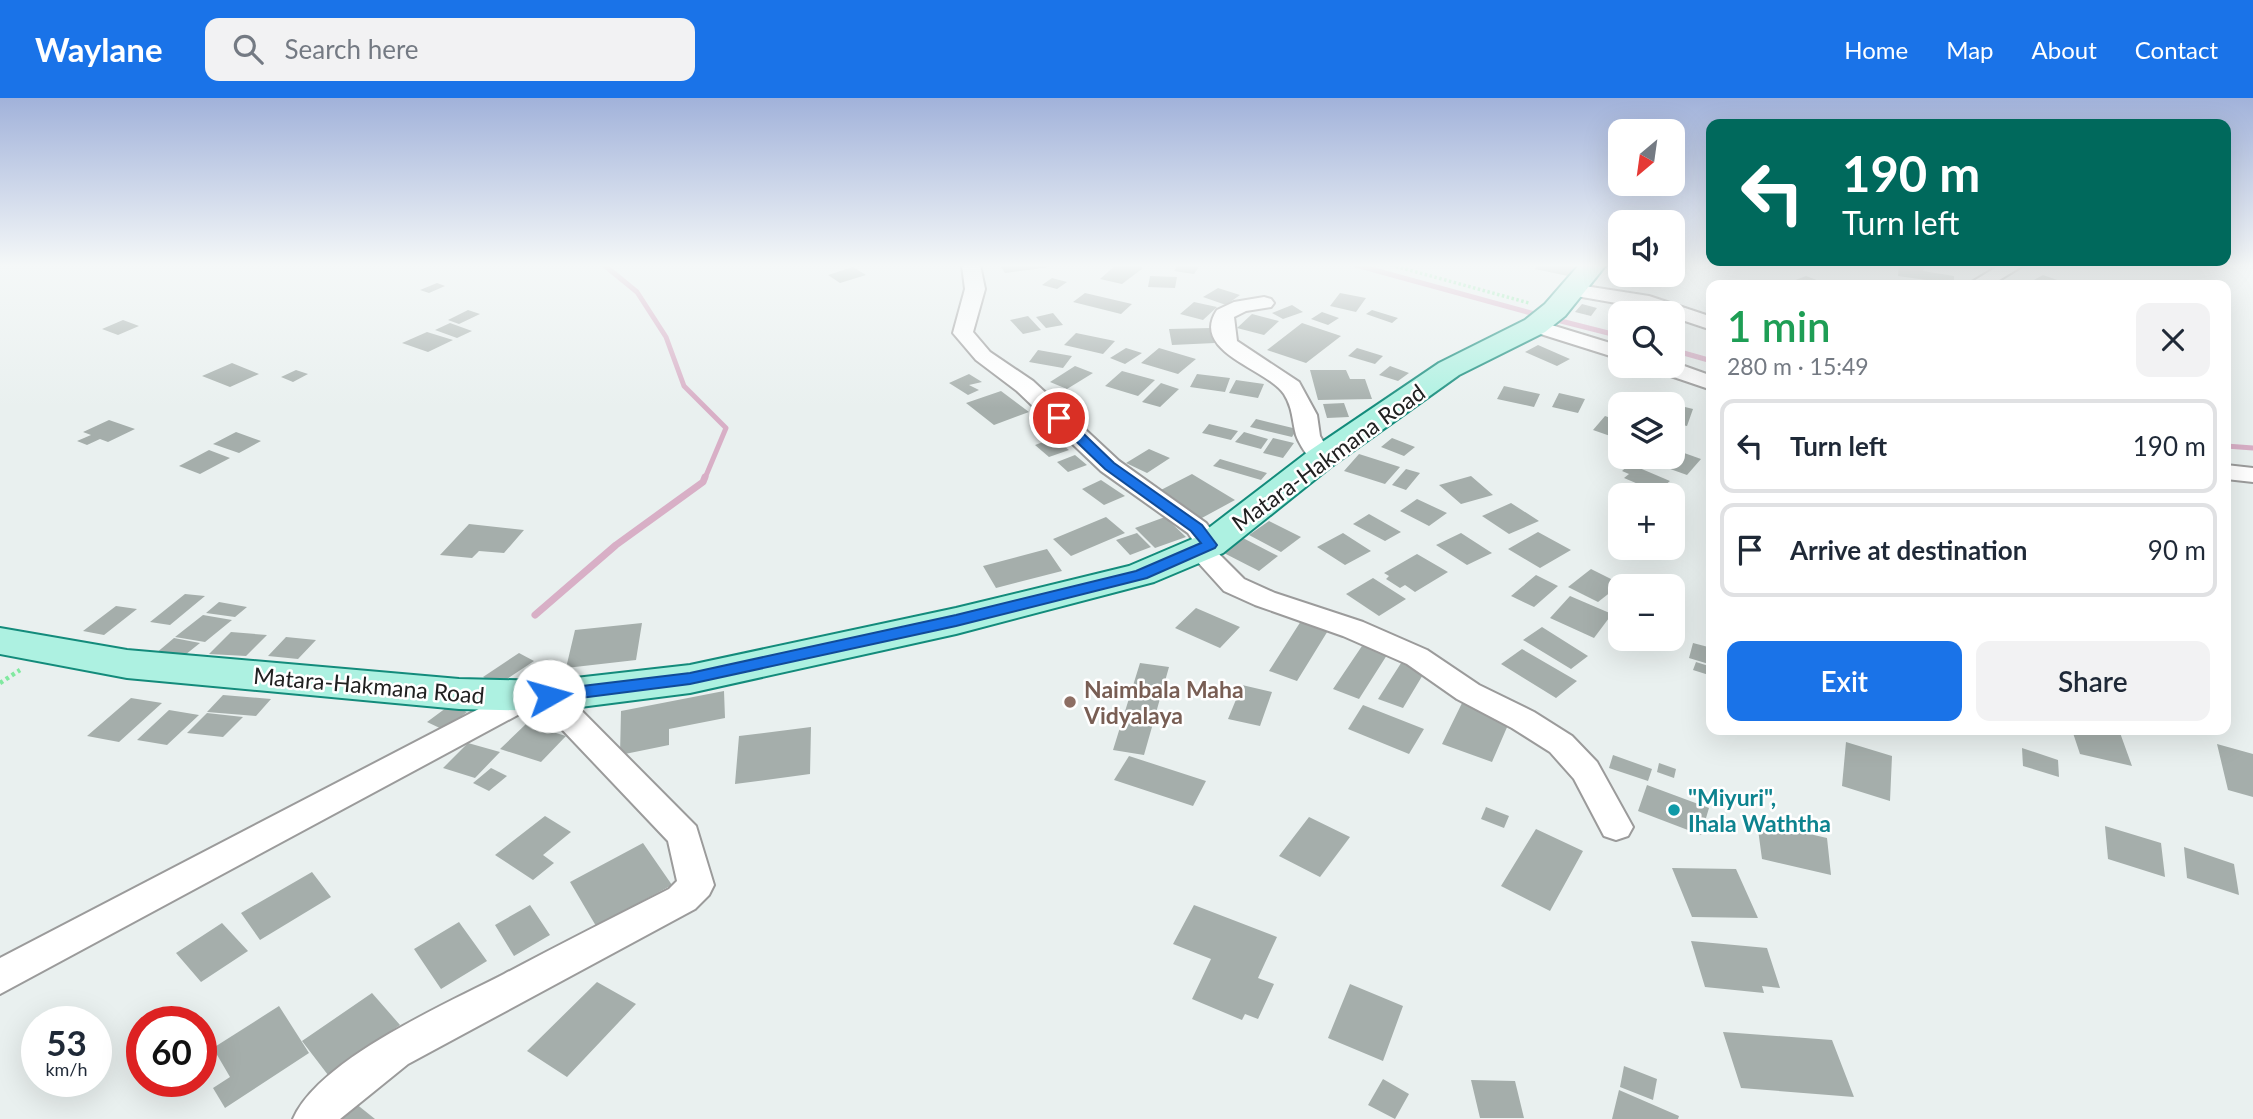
<!DOCTYPE html>
<html lang="en">
<head>
<meta charset="utf-8">
<style>
  :root { --surface:#fff; --page:#f2f2f3; --text:#1f2937; --muted:#747a83; --line:#e0e1e3; --accent:#1a73e8 }
  body { margin:0; font-family:Lato,sans-serif; background:var(--page); color:var(--text); height:100vh; display:flex; flex-direction:column; font-size:26px; white-space:nowrap }
  * { box-sizing:border-box; margin:0 }
  p { font-size:23px; color:var(--muted) }
  .icon { flex:none; width:38px; height:38px; fill:none; stroke:currentColor; stroke-width:2; stroke-linecap:round; stroke-linejoin:round }
  .map { position:relative; flex:1; overflow:hidden }
  .side { position:absolute; left:1706px; top:182px; width:525px; height:455px; display:flex; flex-direction:column; background:var(--surface); border-radius:14px; box-shadow:0 7px 28px #0002 }
  .side>* { flex:none }
  .banner { position:absolute; left:1706px; top:21px; width:525px; height:147px; border-radius:14px; box-shadow:0 7px 28px #0002; background:#00695c; color:#fff; overflow:hidden }
  .needle { width:46px; rotate:209deg }
  .controls { position:absolute; left:1608px; top:21px; display:grid; gap:14px }
  .controls a { display:grid; place-items:center; width:77px; height:77px; border-radius:14px; background:var(--surface); box-shadow:0 7px 28px #0002; font-size:35px }
  .speed { position:absolute; left:21px; top:908px; display:flex; gap:14px; font-size:35px; font-weight:700; text-align:center }
  .speed>* { display:grid; place-content:center; width:91px; height:91px; border-radius:50%; background:var(--surface); box-shadow:0 7px 28px #0002; line-height:1 }
  .speed small { font-size:18px; font-weight:400 }
  .speed .limit { border:10px solid #d22; background:#fff; color:#111 }
  .pin { position:absolute; display:grid; place-items:center; width:60px; height:60px; color:#fff; margin:-30px; border:4px solid #fff; border-radius:50%; box-shadow:0 2px 7px #0007 }
  .me { position:absolute; width:77px; margin:-38px; rotate:83deg; stroke-linejoin:round; filter:drop-shadow(0 0 5px #0008) }
  .turn { display:flex; align-items:center; gap:24px; height:147px; padding:0 21px; font-size:32px }
  .turn .icon { width:91px; height:91px; stroke-width:2.5 }
  .turn b { display:block; font-size:49px; line-height:60px }
  .round { display:grid; place-items:center; flex:none; width:74px; height:74px; border-radius:14px; background:var(--page) }
  .overview { display:flex; align-items:center; justify-content:space-between; height:119px; padding:0 21px }
  h1 { font-size:42px; font-weight:600; line-height:52px; color:#1e9e55 }
  .primary-button { display:flex; gap:14px; margin-top:auto; padding:14px 21px }
  .primary-button a { flex:1; height:80px; border-radius:14px; background:var(--accent); color:#fff; font-size:28px; font-weight:600; line-height:80px; text-align:center }
  .primary-button a+a { background:var(--page); color:var(--text) }
  ul { padding:0; list-style:none }
  li { display:flex; align-items:center; gap:21px; height:94px; margin:0 14px 10px; padding:0 7px; border:4px solid var(--line); border-radius:14px }
  li div { flex:1 }
  li b { display:block; font-size:26px }
  li em { font-style:normal }
  header { display:flex; align-items:center; gap:42px; box-sizing:border-box; height:98px; padding:0 35px; background:var(--accent); color:#fff }
  header strong { font-size:33px }
  nav { display:flex; gap:38px; margin-inline-start:auto; font-size:24px }
  .search { width:490px; height:63px; background:var(--page); display:flex; align-items:center; gap:18px; box-sizing:border-box; padding:0 24px; border-radius:14px; color:var(--muted); font-size:26px }
  .map>svg:first-child { display:block }
  .lines { fill:none; stroke-linecap:round; stroke-linejoin:round }
  .stream-far1 { stroke:#d8afc6; stroke-width:5 }
  .stream { stroke:#d8afc6; stroke-width:7 }
  .building { fill:#a5aeab }
  .minor-casing { stroke:#9b9b9b; stroke-width:4 }
  .primary-casing { stroke:#138b7b; stroke-width:4 }
  .path-far1 { stroke:#81e9a0; stroke-width:3.5; stroke-dasharray:2.5 2.5; stroke-linecap:butt }
  .path { stroke:#81e9a0; stroke-width:4.5; stroke-dasharray:3.5 3.5; stroke-linecap:butt }
  .minor { fill:#fff; fill-rule:evenodd }
  .primary { fill:#adf1e1; fill-rule:evenodd }
  .route { fill:#1a73e8; stroke:#114b97; stroke-width:2 }
  .education-dot { fill:#8d6e63; stroke:#fff; stroke-width:2.5 }
  .culture-dot { fill:#0f9aa8; stroke:#fff; stroke-width:2.5 }
  .labels { text-anchor:middle; dominant-baseline:central; stroke-width:5; stroke-linejoin:round; paint-order:stroke }
  .street-label { font-size:23px; fill:#212121; stroke:#fff }
  .education-label { font-size:23px; font-weight:bold; fill:#785e54; stroke:#fff; text-anchor:start }
  .culture-label { font-size:23px; font-weight:bold; fill:#0d838f; stroke:#fff; text-anchor:start }
</style>
</head>
<body>
<header>
<strong>Waylane</strong>
<div class="search"><svg class="icon" aria-label="search" viewBox="0 0 24 24"><circle cx="10" cy="10" r="6"/><path d="M15 15l6 6"/></svg>Search here</div>
<nav><a>Home</a><a>Map</a><a>About</a><a>Contact</a></nav>
</header>
<div class="map">
<svg width="2253" height="1021" viewBox="0 0 2253 1021">
  <rect width="100%" height="100%" fill="#e9f0ef"/>
  <g class="lines">
    <path class="stream-far1" d="M 604,167 L 637,194 L 666,239 L 684,288 L 726,330 L 705,380
      M 1356,167 L 1542,218
      M 1631,183 L 1643,177
      M 1553,221 L 1620,238
      M 1673,252 L 1712,263
      M 2226,348 L 2253,350"/>
    <path class="stream" d="M 535,517 L 616,447 L 703,384 L 705,379"/>
  </g>
  <path class="building" d="M 1000,167 L 1049,167 L 1049,169 L 1005,175 Z
    M 1116,167 L 1134,167 L 1143,170 L 1122,186 L 1100,181 Z
    M 1178,167 L 1200,167 L 1194,176 L 1174,173 Z
    M 1537,167 L 1575,167 L 1568,178 L 1535,171 Z
    M 1905,167 L 1925,167 L 1923,173 L 1954,178 L 1954,186 L 1898,178 L 1899,169 L 1912,171 Z
    M 853,169 L 866,177 L 840,185 L 828,177 Z
    M 2043,177 L 2060,183 L 2050,187 L 2034,182 Z
    M 1150,178 L 1177,179 L 1175,190 L 1148,189 Z
    M 1806,178 L 1830,187 L 1804,187 L 1793,183 Z
    M 1052,180 L 1067,184 L 1057,191 L 1042,187 Z
    M 437,185 L 445,188 L 429,195 L 420,192 Z
    M 1218,190 L 1240,197 L 1226,207 L 1203,199 Z
    M 1085,195 L 1132,206 L 1121,216 L 1073,204 Z
    M 1340,195 L 1366,200 L 1356,214 L 1330,208 Z
    M 1194,204 L 1217,209 L 1203,222 L 1180,216 Z
    M 1582,206 L 1597,210 L 1591,218 L 1575,214 Z
    M 1292,207 L 1303,214 L 1283,221 L 1272,215 Z
    M 468,212 L 480,216 L 459,226 L 448,222 Z
    M 1372,212 L 1398,220 L 1392,225 L 1366,216 Z
    M 1322,214 L 1339,220 L 1328,227 L 1311,221 Z
    M 1053,215 L 1063,227 L 1046,230 L 1036,219 Z
    M 1252,216 L 1279,223 L 1264,237 L 1237,230 Z
    M 1028,218 L 1041,232 L 1023,236 L 1010,222 Z
    M 123,222 L 139,228 L 118,237 L 102,231 Z
    M 450,225 L 472,233 L 457,240 L 435,232 Z
    M 1302,225 L 1341,238 L 1306,265 L 1267,252 Z
    M 1211,230 L 1215,245 L 1172,247 L 1169,231 Z
    M 427,234 L 453,242 L 428,254 L 402,245 Z
    M 1076,235 L 1115,243 L 1103,256 L 1064,247 Z
    M 1538,247 L 1570,261 L 1557,268 L 1525,254 Z
    M 1126,250 L 1142,255 L 1125,266 L 1110,260 Z
    M 1159,250 L 1196,261 L 1178,276 L 1141,265 Z
    M 1357,250 L 1383,258 L 1375,266 L 1348,258 Z
    M 1038,252 L 1072,258 L 1063,270 L 1029,264 Z
    M 232,265 L 259,276 L 230,289 L 202,278 Z
    M 1075,268 L 1093,275 L 1067,291 L 1050,284 Z
    M 1390,268 L 1409,275 L 1398,283 L 1379,277 Z
    M 296,272 L 308,276 L 293,284 L 281,279 Z
    M 1310,272 L 1346,272 L 1350,281 L 1365,281 L 1372,301 L 1318,302 Z
    M 1122,273 L 1155,282 L 1138,298 L 1105,288 Z
    M 969,276 L 982,284 L 969,287 L 979,292 L 968,297 L 949,285 Z
    M 1197,276 L 1230,280 L 1225,294 L 1190,289 Z
    M 1236,282 L 1264,286 L 1258,300 L 1229,295 Z
    M 1161,285 L 1179,291 L 1160,309 L 1142,304 Z
    M 1504,288 L 1540,296 L 1534,309 L 1497,301 Z
    M 1001,293 L 1029,314 L 994,327 L 966,305 Z
    M 1559,295 L 1585,301 L 1578,315 L 1552,309 Z
    M 1344,305 L 1349,319 L 1327,320 L 1323,306 Z
    M 1673,306 L 1693,311 L 1687,328 L 1673,325 Z
    M 1605,318 L 1620,323 L 1620,334 L 1616,340 L 1593,332 Z
    M 1256,321 L 1297,331 L 1292,339 L 1250,329 Z
    M 109,322 L 135,331 L 108,344 L 100,341 L 87,347 L 77,343 L 91,337 L 83,334 Z
    M 1209,326 L 1238,333 L 1231,342 L 1202,335 Z
    M 236,334 L 261,343 L 239,355 L 213,346 Z
    M 1244,334 L 1268,341 L 1261,351 L 1235,344 Z
    M 1054,340 L 1069,352 L 1049,359 L 1035,347 Z
    M 1273,340 L 1294,345 L 1283,360 L 1263,355 Z
    M 1392,340 L 1415,349 L 1404,358 L 1381,349 Z
    M 1149,351 L 1170,360 L 1147,375 L 1126,365 Z
    M 1673,351 L 1701,361 L 1687,377 L 1659,367 L 1667,359 L 1673,359 Z
    M 209,352 L 230,360 L 200,376 L 179,368 Z
    M 1359,356 L 1400,369 L 1385,386 L 1344,373 Z
    M 1075,357 L 1087,367 L 1068,374 L 1057,364 Z
    M 1220,361 L 1267,375 L 1261,382 L 1213,368 Z
    M 1630,366 L 1670,383 L 1657,394 L 1624,380 L 1629,376 L 1622,373 Z
    M 1406,371 L 1420,375 L 1406,392 L 1392,387 Z
    M 1192,376 L 1235,402 L 1200,421 L 1157,394 Z
    M 1471,378 L 1493,397 L 1461,406 L 1439,387 Z
    M 1101,382 L 1125,398 L 1104,407 L 1082,391 Z
    M 1417,401 L 1447,415 L 1429,428 L 1400,413 Z
    M 1511,405 L 1539,423 L 1509,436 L 1482,418 Z
    M 1369,416 L 1401,434 L 1385,443 L 1353,426 Z
    M 1106,419 L 1125,435 L 1071,458 L 1053,441 Z
    M 1165,419 L 1186,439 L 1155,450 L 1135,430 Z
    M 1269,423 L 1301,439 L 1281,454 L 1249,437 Z
    M 469,426 L 524,432 L 504,455 L 479,453 L 472,460 L 440,457 Z
    M 1538,434 L 1571,452 L 1540,470 L 1508,451 Z
    M 1137,435 L 1151,449 L 1130,457 L 1116,442 Z
    M 1343,435 L 1371,453 L 1345,467 L 1317,449 Z
    M 1461,435 L 1492,455 L 1467,467 L 1436,447 Z
    M 1241,439 L 1278,458 L 1259,473 L 1220,453 Z
    M 1047,451 L 1062,473 L 996,490 L 983,468 Z
    M 1417,456 L 1448,474 L 1415,494 L 1405,487 L 1400,490 L 1386,481 L 1389,478 L 1384,475 Z
    M 1591,471 L 1621,486 L 1598,504 L 1568,489 Z
    M 1536,477 L 1558,488 L 1534,509 L 1511,498 Z
    M 1373,480 L 1406,501 L 1379,518 L 1346,496 Z
    M 185,496 L 205,498 L 170,527 L 150,524 Z
    M 1570,498 L 1612,516 L 1594,540 L 1550,520 Z
    M 219,504 L 247,509 L 235,519 L 206,515 Z
    M 116,508 L 137,511 L 104,537 L 83,533 Z
    M 1196,510 L 1240,529 L 1220,550 L 1175,530 Z
    M 203,517 L 232,522 L 205,544 L 175,539 Z
    M 1301,523 L 1329,531 L 1297,583 L 1269,573 Z
    M 642,525 L 636,562 L 566,570 L 575,532 Z
    M 1542,529 L 1588,558 L 1571,571 L 1523,542 Z
    M 231,534 L 267,537 L 246,558 L 209,556 Z
    M 286,539 L 316,542 L 298,561 L 268,558 Z
    M 174,540 L 200,545 L 180,561 L 155,556 Z
    M 1693,545 L 1712,550 L 1712,567 L 1689,560 Z
    M 1362,548 L 1387,557 L 1359,601 L 1333,591 Z
    M 1522,551 L 1577,583 L 1556,600 L 1501,566 Z
    M 519,555 L 534,563 L 498,587 L 483,579 Z
    M 1403,562 L 1427,570 L 1403,610 L 1378,601 Z
    M 1696,564 L 1712,569 L 1712,578 L 1693,572 Z
    M 1140,565 L 1169,569 L 1144,657 L 1113,652 Z
    M 1242,587 L 1272,594 L 1260,628 L 1228,621 Z
    M 724,593 L 725,620 L 669,631 L 669,647 L 620,657 L 621,613 Z
    M 223,597 L 271,601 L 256,618 L 207,614 Z
    M 131,600 L 162,605 L 119,644 L 87,638 Z
    M 1463,603 L 1511,620 L 1492,664 L 1442,646 Z
    M 450,607 L 467,614 L 444,632 L 427,624 Z
    M 1363,607 L 1424,631 L 1409,656 L 1348,631 Z
    M 169,612 L 199,617 L 167,647 L 137,642 Z
    M 207,615 L 243,619 L 223,639 L 187,635 Z
    M 526,626 L 566,638 L 541,664 L 500,651 Z
    M 811,629 L 810,676 L 735,686 L 739,638 Z
    M 2072,632 L 2119,632 L 2132,668 L 2080,656 Z
    M 1846,644 L 1892,658 L 1890,703 L 1842,688 Z
    M 468,645 L 500,654 L 475,680 L 443,670 Z
    M 2217,646 L 2253,656 L 2253,699 L 2228,692 Z
    M 2022,650 L 2058,662 L 2059,679 L 2023,668 Z
    M 1613,657 L 1652,671 L 1648,683 L 1609,670 Z
    M 1129,658 L 1206,683 L 1193,708 L 1114,682 Z
    M 1659,665 L 1676,671 L 1674,680 L 1657,674 Z
    M 491,670 L 507,678 L 489,693 L 473,685 Z
    M 1647,687 L 1709,710 L 1701,737 L 1638,713 Z
    M 1486,709 L 1509,718 L 1504,730 L 1481,721 Z
    M 545,718 L 571,734 L 543,757 L 554,765 L 533,782 L 495,757 Z
    M 1309,719 L 1350,739 L 1320,779 L 1279,758 Z
    M 1757,724 L 1827,740 L 1831,777 L 1762,761 Z
    M 2105,728 L 2161,745 L 2165,779 L 2108,761 Z
    M 1536,731 L 1583,753 L 1550,813 L 1501,788 Z
    M 643,745 L 672,787 L 596,828 L 570,784 Z
    M 2184,749 L 2234,766 L 2239,797 L 2187,780 Z
    M 1672,770 L 1736,771 L 1758,820 L 1692,819 Z
    M 312,774 L 331,799 L 260,842 L 241,815 Z
    M 530,807 L 550,837 L 514,858 L 495,827 Z
    M 1194,807 L 1277,839 L 1258,880 L 1274,886 L 1258,921 L 1245,916 L 1242,922 L 1192,901 L 1211,861 L 1173,846 Z
    M 459,824 L 487,863 L 441,891 L 414,851 Z
    M 222,825 L 248,853 L 201,884 L 176,855 Z
    M 1691,843 L 1767,850 L 1780,890 L 1762,888 L 1764,895 L 1705,889 Z
    M 597,884 L 636,906 L 567,979 L 527,953 Z
    M 1350,886 L 1403,908 L 1383,963 L 1328,940 Z
    M 372,895 L 400,927 L 328,977 L 302,943 Z
    M 279,908 L 309,955 L 225,1010 L 213,990 L 230,979 L 213,950 Z
    M 1723,934 L 1832,942 L 1854,999 L 1741,990 Z
    M 1624,968 L 1657,981 L 1653,1002 L 1620,989 Z
    M 1383,981 L 1409,996 L 1395,1021 L 1368,1007 Z
    M 1471,982 L 1515,983 L 1524,1020 L 1480,1020 Z
    M 1619,992 L 1679,1018 L 1678,1021 L 1612,1021 Z
    M 355,1005 L 375,1021 L 336,1021 Z"/>
  <g class="lines">
    <g class="minor-casing">
      <path id="minor" d="M 962,167 L 980,167 L 985,191 L 973,234 L 990,254 L 1033,283 L 1119,363 L 1206,425 L 1223,447 L 1216,453 L 1244,481 L 1275,495 L 1363,524 L 1427,552 L 1479,587 L 1534,614 L 1572,638 L 1597,664 L 1633,729 L 1628,738 L 1616,742 L 1604,738 L 1574,681 L 1550,654 L 1512,630 L 1457,601 L 1407,566 L 1343,538 L 1255,507 L 1224,493 L 1186,451 L 1194,444 L 1188,435 L 1101,373 L 1017,293 L 976,262 L 953,235 L 965,191 Z
        M 2000,167 L 2024,167 L 1991,187 L 1967,187 Z
        M 1572,186 L 1649,198 L 1712,219 L 1712,232 L 1673,219 L 1673,215 L 1565,196 L 1562,192 Z
        M 1264,199 L 1271,201 L 1274,205 L 1271,209 L 1246,213 L 1234,219 L 1237,243 L 1299,284 L 1317,317 L 1320,338 L 1333,360 L 1329,365 L 1321,367 L 1313,365 C 1307,357 1299,346 1296,337 C 1292,322 1293,310 1284,296 C 1268,271 1189,254 1217,212 L 1234,204 Z
        M 1535,222 L 1620,248 L 1620,261 L 1528,232 L 1525,228 L 1528,224 Z
        M 1673,264 L 1712,278 L 1712,292 L 1656,273 L 1653,268 L 1673,268 Z
        M 2226,367 L 2253,370 L 2253,384 L 2226,381 Z
        M 530,586 L 560,591 L 696,728 L 714,787 L 709,797 L 695,811 L 408,966 L 340,1021 L 293,1021 C 319,961 446,906 504,876 C 559,847 614,819 669,791 L 677,783 L 668,743 L 538,606 L 0,896 L 0,860 L 519,590 Z"/>
    </g>
    <g class="primary-casing">
      <path id="primary" d="M 1579,167 L 1606,167 L 1565,218 L 1545,234 L 1459,277 L 1333,367 L 1223,455 L 1154,484 L 956,536 L 690,595 L 549,613 L 459,611 L 127,580 L 0,556 L 0,530 L 127,552 L 459,581 L 549,583 L 690,567 L 956,510 L 1129,468 L 1197,439 L 1309,353 L 1439,265 L 1525,222 L 1545,206 Z"/>
    </g>
    <path class="path-far1" d="M 1391,167 L 1529,205"/>
    <path class="path" d="M 0,585 L 20,572"/>
    <use href="#minor" class="minor"/>
    <use href="#primary" class="primary"/>
  </g>
  <linearGradient id="sky" x2="0" y2="1"><stop stop-color="#a1b2da"/><stop offset="0.54" stop-color="#f5f8f8"/><stop offset="1" stop-color="#f5f8f8" stop-opacity="0"/></linearGradient>
  <rect width="2253" height="310" fill="url(#sky)"/>
  <path class="route" d="M 1059,316 L 1064,317 L 1114,365 L 1202,427 L 1217,447 L 1215,450 L 1147,480 L 956,528 L 690,586 L 549,604 L 541,598 L 549,592 L 690,575 L 956,517 L 1136,473 L 1201,445 L 1191,433 L 1105,371 L 1055,323 L 1053,320 Z"/>
  <circle class="education-dot" cx="1070" cy="604" r="7"/>
  <circle class="culture-dot" cx="1674" cy="712" r="7"/>
  <g class="labels">
    <g class="street-label">
      <text transform="translate(1328 359) rotate(-36)">Matara-Hakmana Road</text>
      <text transform="translate(369 587) rotate(5)">Matara-Hakmana Road</text>
    </g>
    <g class="education-label">
      <text x="1084" y="591">Naimbala Maha<tspan x="1084" dy="26">Vidyalaya</tspan></text>
    </g>
    <g class="culture-label">
      <text x="1688" y="699">"Miyuri",<tspan x="1688" dy="26">Ihala Waththa</tspan></text>
    </g>
  </g>
</svg>
<div class="controls">
<a><svg class="needle" viewBox="-14 -14 28 28"><path d="M0-13l5 13h-10z" fill="#e53935"/><path d="M0 13l5-13h-10z" fill="#747a83"/></svg></a>
<a><svg class="icon" aria-label="sound" viewBox="0 0 24 24"><path d="M4 9h4l5-4v14l-5-4H4zM17 9q2 3 0 6"/></svg></a>
<a><svg class="icon" aria-label="search" viewBox="0 0 24 24"><circle cx="10" cy="10" r="6"/><path d="M15 15l6 6"/></svg></a>
<a><svg class="icon" aria-label="layers" viewBox="0 0 24 24"><path d="M12 4l9 5-9 5-9-5zM3 14l9 5 9-5"/></svg></a>
<a>+</a>
<a>−</a>
</div>
<div class="speed"><div>53<small>km/h</small></div><div class="limit">60</div></div>
<div class="pin" style="left:1059px;top:320px;background:#d93025"><svg class="icon" aria-label="arrive" viewBox="0 0 24 24"><path d="M6 21V4h12l-3 4 3 4H6"/></svg></div>
<svg class="me" style="left:549px;top:598px" viewBox="-20 -20 40 40"><circle r="19" fill="#fff"/><path d="M0-13L10 11 0 6-10 11z" fill="#1a73e8"/></svg>
<div class="banner">
<div class="turn"><svg class="icon" aria-label="left" viewBox="0 0 24 24"><path d="M17 20v-9H6M10 6l-5 5 5 5"/></svg><div><b>190 m</b>Turn left</div></div>
</div>
<section class="side">
<div class="overview"><div><h1>1 min</h1><p>280 m · 15:49</p></div><a class="round"><svg class="icon" aria-label="close" viewBox="0 0 24 24"><path d="M6 6l12 12M18 6L6 18"/></svg></a></div>
<ul>
<li><svg class="icon" aria-label="left" viewBox="0 0 24 24"><path d="M17 20v-9H6M10 6l-5 5 5 5"/></svg><div><b>Turn left</b></div><em>190 m</em></li>
<li><svg class="icon" aria-label="arrive" viewBox="0 0 24 24"><path d="M6 21V4h12l-3 4 3 4H6"/></svg><div><b>Arrive at destination</b></div><em>90 m</em></li>
</ul>
<div class="primary-button"><a>Exit</a><a>Share</a></div>
</section>
</div>
</body>
</html>
